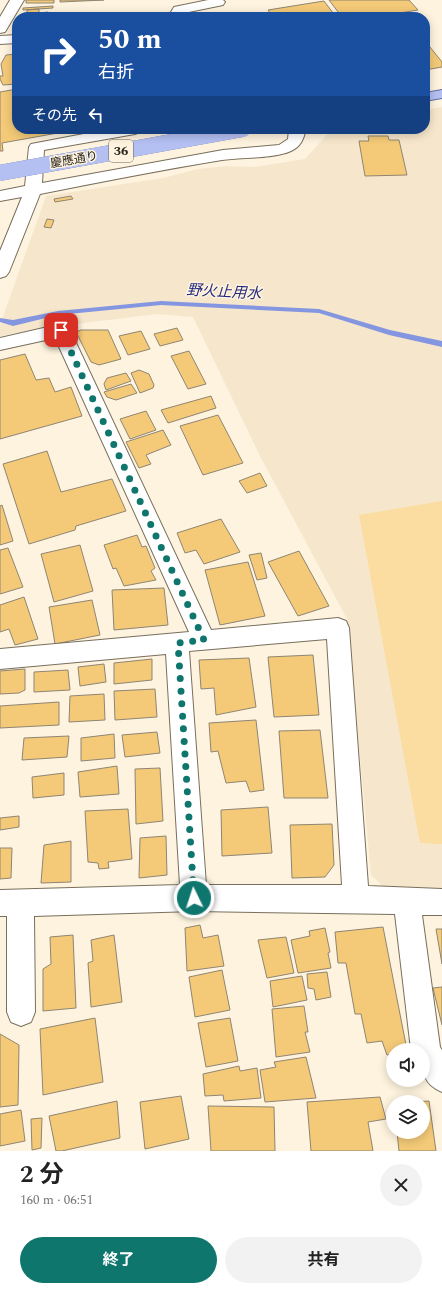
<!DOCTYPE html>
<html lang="ja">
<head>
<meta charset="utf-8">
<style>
  :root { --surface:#fff; --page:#f2f2f2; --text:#222; --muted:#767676; --accent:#0f766e }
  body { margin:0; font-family:Spectral,"Noto Sans JP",serif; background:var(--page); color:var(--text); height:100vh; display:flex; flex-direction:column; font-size:15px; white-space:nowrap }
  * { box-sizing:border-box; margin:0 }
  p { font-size:13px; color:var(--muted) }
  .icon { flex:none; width:22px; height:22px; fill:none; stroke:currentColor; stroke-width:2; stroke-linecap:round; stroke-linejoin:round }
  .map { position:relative; height:1151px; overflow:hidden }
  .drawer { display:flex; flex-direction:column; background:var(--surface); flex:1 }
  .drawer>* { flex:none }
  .guide { position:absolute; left:12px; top:12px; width:418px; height:122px; border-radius:16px; box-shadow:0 2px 10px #0003; background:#1a4fa0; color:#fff; overflow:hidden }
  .fabs { position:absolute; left:386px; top:1043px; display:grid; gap:8px }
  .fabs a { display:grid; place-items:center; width:44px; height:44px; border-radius:50%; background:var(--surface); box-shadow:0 2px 10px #0003; font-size:20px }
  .pin { position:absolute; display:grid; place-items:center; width:34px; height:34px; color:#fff; margin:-17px; border-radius:8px; box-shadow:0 2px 6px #0006 }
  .me { position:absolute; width:44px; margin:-22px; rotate:356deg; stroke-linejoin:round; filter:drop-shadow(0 0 3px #0008) }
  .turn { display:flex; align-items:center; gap:14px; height:84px; padding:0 20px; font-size:18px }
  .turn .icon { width:52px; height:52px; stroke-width:2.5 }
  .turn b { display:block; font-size:28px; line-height:34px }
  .then { display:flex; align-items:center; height:38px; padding:0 20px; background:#0003; gap:8px; font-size:15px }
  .round { display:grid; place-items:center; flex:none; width:42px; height:42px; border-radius:21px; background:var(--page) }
  .overview { display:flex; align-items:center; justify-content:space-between; height:68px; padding:0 20px }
  h1 { font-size:24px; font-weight:700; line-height:30px }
  .action { display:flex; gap:8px; margin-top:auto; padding:8px 20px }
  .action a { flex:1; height:46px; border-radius:24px; background:var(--accent); color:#fff; font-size:16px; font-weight:700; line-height:46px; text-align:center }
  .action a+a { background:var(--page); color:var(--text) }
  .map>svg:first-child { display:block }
  .built { fill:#f6e7cc }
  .green { fill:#fbdca1 }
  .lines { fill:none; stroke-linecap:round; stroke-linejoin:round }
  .stream { fill:#8596e1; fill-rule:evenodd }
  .building { fill:#f4ca78; stroke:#8f8573 }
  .minor-casing { stroke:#786f5d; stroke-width:2 }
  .major-casing { stroke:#636ea3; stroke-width:2 }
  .minor { fill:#fff; fill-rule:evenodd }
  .major { fill:#b4bff2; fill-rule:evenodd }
  .major-bridge-casing { stroke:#636ea3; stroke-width:16; stroke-linecap:butt }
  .major-bridge { stroke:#b4bff2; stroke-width:16 }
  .route { stroke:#0f766e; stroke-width:7; stroke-dasharray:0 12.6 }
  .labels { text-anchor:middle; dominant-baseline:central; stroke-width:3; stroke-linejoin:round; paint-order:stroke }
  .far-street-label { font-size:12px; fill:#2a261e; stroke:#fdf3de }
  .shield { fill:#fdf3de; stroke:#696458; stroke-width:1 }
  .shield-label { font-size:13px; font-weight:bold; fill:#2a261e }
  .water-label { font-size:15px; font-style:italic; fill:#24297e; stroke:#fdf3de }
</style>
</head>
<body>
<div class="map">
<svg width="442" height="1151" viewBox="0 0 442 1151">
  <rect width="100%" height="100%" fill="#fdf3de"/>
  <path class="built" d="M 442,107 L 442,891 L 387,890 L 371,875 L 347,619 L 259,454 L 193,317 L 157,314 L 43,328 L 0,336 L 0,325 L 46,196 L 163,178 L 198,169 L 226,166 L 255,167 L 305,159 L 332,129 L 425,129 L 425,110 Z"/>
  <path class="green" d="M 442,501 L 442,844 L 420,843 L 359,515 Z"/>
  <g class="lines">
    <path class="stream" d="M 161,301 L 319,309 L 390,330 L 442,341 L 442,347 L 389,335 L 319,313 L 161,305 L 58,315 L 13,326 L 0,322 L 0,318 L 13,320 L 58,311 Z"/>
  </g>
  <path class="building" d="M 26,0 L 54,0 L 54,3 L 26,3 Z
    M 60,0 L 104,0 L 60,2 Z
    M 329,0 L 409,0 L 418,10 L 375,17 L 342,17 Z
    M 324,1 L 336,17 L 273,17 L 268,10 Z
    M 53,6 L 53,8 L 23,10 L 23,8 Z
    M 39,9 L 39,13 L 48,12 L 48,17 L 20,17 L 27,16 L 27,10 Z
    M 426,42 L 442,62 L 442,67 L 425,70 Z
    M 17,54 L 17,84 L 3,85 L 0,79 L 0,76 L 3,76 L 1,64 L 6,55 Z
    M 17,89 L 17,129 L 68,129 L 69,131 L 2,143 L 3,151 L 0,151 L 0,92 Z
    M 368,136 L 388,136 L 389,140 L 399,140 L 407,175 L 365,176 L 359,141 L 369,141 Z
    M 71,196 L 73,199 L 55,202 L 54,199 Z
    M 47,219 L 54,220 L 51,228 L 44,227 Z
    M 177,328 L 183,340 L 160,346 L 154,334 Z
    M 81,330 L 108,330 L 121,359 L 99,365 L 91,362 L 76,332 Z
    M 141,331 L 150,349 L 128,355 L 119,336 Z
    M 189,351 L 206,384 L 188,389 L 171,356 Z
    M 25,354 L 36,380 L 49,378 L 55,392 L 71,387 L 82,416 L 0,439 L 0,360 Z
    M 139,370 L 149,374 L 154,385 L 153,388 L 140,393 L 131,373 Z
    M 126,373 L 131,381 L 106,390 L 104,384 L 107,378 Z
    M 131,384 L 137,393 L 116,400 L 107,397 L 104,392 Z
    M 211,396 L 216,408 L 168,423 L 161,410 Z
    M 146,411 L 156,430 L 130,439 L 120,419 Z
    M 218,415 L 243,463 L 203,475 L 180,426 Z
    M 163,430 L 171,445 L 146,455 L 151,464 L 139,468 L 126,442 Z
    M 47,451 L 61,492 L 112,479 L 126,511 L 76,526 L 75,530 L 29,544 L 3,464 Z
    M 260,473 L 267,486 L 247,493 L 239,481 Z
    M 2,505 L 13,541 L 0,545 L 0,506 Z
    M 221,519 L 240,552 L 204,564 L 196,550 L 185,553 L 177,533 Z
    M 137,535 L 142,547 L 146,546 L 155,568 L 151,571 L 156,580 L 124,586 L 116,568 L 113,569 L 104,545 Z
    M 80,545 L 93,591 L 54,602 L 41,554 Z
    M 8,548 L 23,587 L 0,594 L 0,550 Z
    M 299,551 L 329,606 L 298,616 L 268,562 Z
    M 261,553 L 267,578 L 257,580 L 249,555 Z
    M 248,562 L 265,616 L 220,625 L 205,570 Z
    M 164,588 L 168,625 L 114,630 L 112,590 Z
    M 24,597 L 38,639 L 15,645 L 9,629 L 0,632 L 0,605 Z
    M 92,600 L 100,635 L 55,644 L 49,607 Z
    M 313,655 L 319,715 L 274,717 L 268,657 Z
    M 249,658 L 256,707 L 216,715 L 214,688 L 201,689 L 199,660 Z
    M 152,659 L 152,680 L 114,684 L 114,663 Z
    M 104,664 L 106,682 L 80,686 L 78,667 Z
    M 25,669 L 25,690 L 19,693 L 0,694 L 0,671 Z
    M 68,670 L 70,690 L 34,692 L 34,672 Z
    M 155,689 L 157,717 L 115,720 L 114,691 Z
    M 104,694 L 105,720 L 69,722 L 70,696 Z
    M 59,702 L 59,725 L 0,728 L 0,706 Z
    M 256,720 L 264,790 L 250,792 L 246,781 L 226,783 L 218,751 L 211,752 L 209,723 Z
    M 320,730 L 328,798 L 284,798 L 279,731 Z
    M 157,732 L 160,753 L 125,757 L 122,735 Z
    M 114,734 L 115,758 L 81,761 L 81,738 Z
    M 69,736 L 67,757 L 22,760 L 24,738 Z
    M 117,766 L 119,794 L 80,797 L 78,772 Z
    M 160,768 L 163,821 L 136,824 L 135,769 Z
    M 64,773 L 64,795 L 33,798 L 32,777 Z
    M 268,807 L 272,853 L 222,856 L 221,810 Z
    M 128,809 L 132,859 L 108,862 L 109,868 L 99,869 L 98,863 L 88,862 L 85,811 Z
    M 19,816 L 19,827 L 0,830 L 0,818 Z
    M 332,824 L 334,865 L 325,877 L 292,878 L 290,825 Z
    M 166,836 L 167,875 L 139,878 L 140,838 Z
    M 71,841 L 71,882 L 41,883 L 44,845 Z
    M 0,848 L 12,848 L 11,878 L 0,879 Z
    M 200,925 L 203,938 L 218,935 L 224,966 L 187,971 L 185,928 Z
    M 383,927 L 407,1050 L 393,1050 L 393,1054 L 387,1055 L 382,1041 L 367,1043 L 361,1014 L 355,1014 L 346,963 L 338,963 L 335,932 Z
    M 325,928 L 330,952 L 328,953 L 331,968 L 298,973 L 291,940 L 310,936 L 309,931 Z
    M 436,929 L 442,929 L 442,964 Z
    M 73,935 L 76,1008 L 43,1011 L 43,969 L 51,964 L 50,937 Z
    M 114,935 L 122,1002 L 91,1007 L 88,963 L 93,961 L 91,940 Z
    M 286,937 L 294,973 L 267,978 L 258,940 Z
    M 222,970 L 230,1010 L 195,1017 L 189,977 Z
    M 327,972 L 331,997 L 316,1000 L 314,989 L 308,988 L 307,974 Z
    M 302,976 L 307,1000 L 273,1007 L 270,981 Z
    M 442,987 L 442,1025 L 433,988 Z
    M 304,1006 L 308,1032 L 305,1032 L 310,1052 L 276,1057 L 272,1009 Z
    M 95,1018 L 103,1082 L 43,1095 L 40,1029 Z
    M 230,1018 L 238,1061 L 206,1067 L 198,1023 Z
    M 0,1034 L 19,1045 L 18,1105 L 0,1107 Z
    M 306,1057 L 316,1098 L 265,1102 L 260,1070 L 276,1067 L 274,1062 Z
    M 239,1066 L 240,1071 L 257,1068 L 261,1098 L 224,1101 L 223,1095 L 205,1096 L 203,1074 Z
    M 181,1096 L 189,1139 L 145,1149 L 140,1102 Z
    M 380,1097 L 386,1119 L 368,1122 L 373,1151 L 311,1151 L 307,1102 Z
    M 117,1101 L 120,1138 L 62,1151 L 56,1151 L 49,1116 Z
    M 429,1101 L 436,1151 L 399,1151 L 397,1132 L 423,1132 L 423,1102 L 414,1102 Z
    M 208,1106 L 274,1107 L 275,1151 L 211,1151 Z
    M 21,1110 L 25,1141 L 0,1146 L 0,1114 Z
    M 42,1118 L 41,1148 L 32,1150 L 31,1119 Z"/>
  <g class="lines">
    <g class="minor-casing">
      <path id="minor" d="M 10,0 L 24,0 L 5,32 L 0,33 L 0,17 Z
        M 208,0 L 223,0 L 225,2 L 223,5 L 184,13 L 182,17 L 168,17 L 174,7 Z
        M 17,35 L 17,43 L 0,44 L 0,36 Z
        M 110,129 L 143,129 L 140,132 L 135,134 L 44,150 L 42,183 L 223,150 L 279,145 L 288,139 L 289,129 L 305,129 C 305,138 300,147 291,151 C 273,159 242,157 222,160 C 161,170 100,182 40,194 L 9,272 L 6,276 L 0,278 L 0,251 L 22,197 L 0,201 L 0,191 L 25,186 L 29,147 L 31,144 Z
        M 61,324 L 67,326 L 70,330 L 211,630 L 338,618 L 346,621 L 349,628 L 368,886 L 442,889 L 442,915 L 422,915 L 440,1047 L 442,1050 L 442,1092 C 421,1083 423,1070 423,1050 L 411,1050 L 395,914 L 194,911 L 34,916 L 35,1012 L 31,1022 L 21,1026 L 11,1022 L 7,1012 L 7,916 L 0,916 L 0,890 L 180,885 L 166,654 L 0,669 L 0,649 L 189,632 L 55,338 L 0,350 L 0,338 ZM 327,639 L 342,885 L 206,885 L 189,651 Z"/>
    </g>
    <g class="major-casing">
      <path id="major" d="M 442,90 L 442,98 L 425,101 L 425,93 Z"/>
    </g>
    <use href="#minor" class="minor"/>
    <use href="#major" class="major"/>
    <g class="major-bridge-casing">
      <path id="major-bridge" d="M 0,173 L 243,129"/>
    </g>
    <use href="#major-bridge" class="major-bridge"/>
  </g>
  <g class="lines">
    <path class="route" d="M 61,330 L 204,640 L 178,643 L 194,898"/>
  </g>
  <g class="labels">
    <g class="far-street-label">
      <text transform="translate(74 160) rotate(-10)">慶應通り</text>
    </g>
    <rect class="shield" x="109" y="140" width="24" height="22" rx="3"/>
    <g class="shield-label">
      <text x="121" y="151">36</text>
    </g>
    <g class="water-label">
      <text transform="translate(224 292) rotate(3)">野火止用水</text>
    </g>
  </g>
</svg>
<div class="fabs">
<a><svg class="icon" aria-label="sound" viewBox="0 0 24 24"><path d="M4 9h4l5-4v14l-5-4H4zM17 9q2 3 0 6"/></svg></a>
<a><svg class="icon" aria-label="layers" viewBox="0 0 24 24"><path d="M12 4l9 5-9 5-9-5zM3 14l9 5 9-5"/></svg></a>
</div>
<div class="pin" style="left:61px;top:330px;background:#d93025"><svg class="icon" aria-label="arrive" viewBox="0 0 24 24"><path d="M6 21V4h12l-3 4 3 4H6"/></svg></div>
<svg class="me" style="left:194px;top:898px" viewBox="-20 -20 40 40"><circle r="17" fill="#0f766e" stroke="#fff" stroke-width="3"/><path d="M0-11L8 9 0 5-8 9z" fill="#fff"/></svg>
<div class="guide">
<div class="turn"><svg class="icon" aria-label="right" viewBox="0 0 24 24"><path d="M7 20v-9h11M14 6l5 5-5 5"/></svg><div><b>50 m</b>右折</div></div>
<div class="then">その先<svg class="icon" aria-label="left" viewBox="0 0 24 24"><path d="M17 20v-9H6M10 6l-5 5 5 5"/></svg></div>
</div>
</div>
<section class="drawer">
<div class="overview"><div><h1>2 分</h1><p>160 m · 06:51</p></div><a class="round"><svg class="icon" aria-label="close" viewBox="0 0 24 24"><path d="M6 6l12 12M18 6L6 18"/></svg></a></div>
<div class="action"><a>終了</a><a>共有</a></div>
</section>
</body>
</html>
